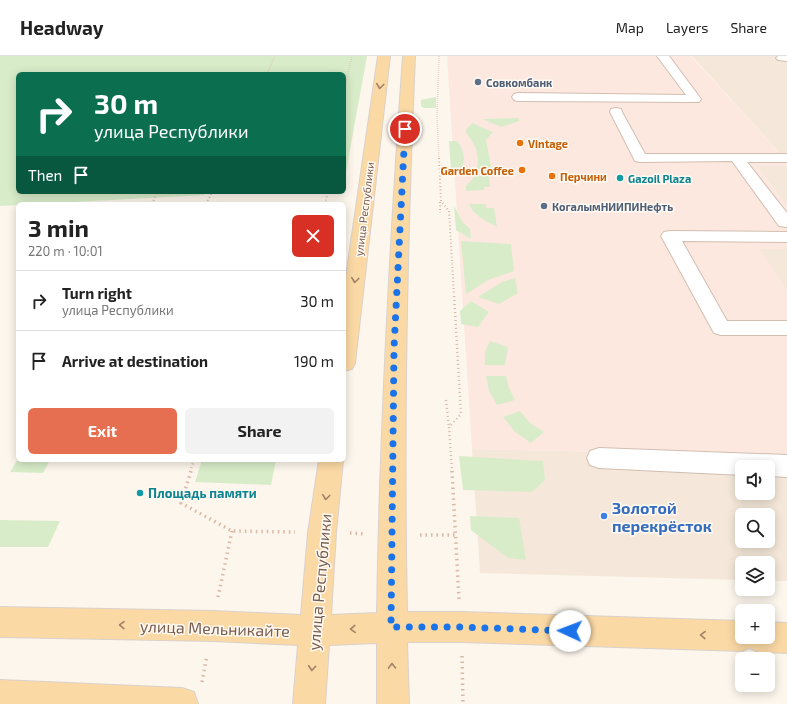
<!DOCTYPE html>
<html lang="en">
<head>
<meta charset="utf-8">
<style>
  :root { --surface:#fff; --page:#f2f2f2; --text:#222; --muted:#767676; --line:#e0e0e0; --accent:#e76f51 }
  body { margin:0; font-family:"Exo 2",sans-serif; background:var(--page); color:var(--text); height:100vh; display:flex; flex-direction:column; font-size:15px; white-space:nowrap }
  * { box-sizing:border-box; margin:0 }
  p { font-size:13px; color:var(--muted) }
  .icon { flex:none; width:22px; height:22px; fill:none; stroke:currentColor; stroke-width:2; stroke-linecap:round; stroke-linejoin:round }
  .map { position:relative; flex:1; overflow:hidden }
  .details { position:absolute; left:16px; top:146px; width:330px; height:260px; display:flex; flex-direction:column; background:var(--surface); border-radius:6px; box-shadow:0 2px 10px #0003 }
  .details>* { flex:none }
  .top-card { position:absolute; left:16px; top:16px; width:330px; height:122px; border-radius:6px; box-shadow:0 2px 10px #0003; background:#0b6e4f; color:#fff; overflow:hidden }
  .buttons { position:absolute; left:735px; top:404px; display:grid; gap:8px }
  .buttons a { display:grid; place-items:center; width:40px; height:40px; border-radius:6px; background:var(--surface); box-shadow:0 2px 10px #0003; font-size:20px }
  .pin { position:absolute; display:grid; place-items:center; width:34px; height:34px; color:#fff; margin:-17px; border:2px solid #fff; border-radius:50%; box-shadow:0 1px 4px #0007 }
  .me { position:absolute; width:44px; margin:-22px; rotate:272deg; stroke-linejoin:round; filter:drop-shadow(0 0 3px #0008) }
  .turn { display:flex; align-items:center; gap:14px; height:84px; padding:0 12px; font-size:18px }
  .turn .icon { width:52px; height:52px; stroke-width:2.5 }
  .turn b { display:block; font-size:28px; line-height:34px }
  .then { display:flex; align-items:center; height:38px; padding:0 12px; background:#0003; gap:8px; font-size:15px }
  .round { display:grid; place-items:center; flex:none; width:42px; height:42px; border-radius:6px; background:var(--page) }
  .summary { display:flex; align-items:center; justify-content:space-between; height:68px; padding:0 12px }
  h1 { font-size:24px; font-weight:700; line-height:30px }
  .action { display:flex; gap:8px; margin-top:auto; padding:8px 12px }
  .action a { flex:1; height:46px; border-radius:6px; background:var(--accent); color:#fff; font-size:16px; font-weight:700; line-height:46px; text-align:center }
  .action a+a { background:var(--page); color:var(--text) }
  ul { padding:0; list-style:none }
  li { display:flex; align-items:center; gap:12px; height:60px; padding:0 12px; border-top:1px solid var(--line) }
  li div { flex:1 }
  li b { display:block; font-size:15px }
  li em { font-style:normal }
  header { display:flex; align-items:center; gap:24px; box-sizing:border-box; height:56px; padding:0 20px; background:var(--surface); border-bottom:1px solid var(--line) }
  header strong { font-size:19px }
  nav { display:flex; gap:22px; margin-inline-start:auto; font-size:14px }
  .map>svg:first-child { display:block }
  .residential { fill:#f5e8da; fill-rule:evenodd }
  .commercial { fill:#fde8e0 }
  .green { fill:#d8ecc9 }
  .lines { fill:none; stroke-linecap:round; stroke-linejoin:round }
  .minor-casing { stroke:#d1beb0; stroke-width:2 }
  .major-casing { stroke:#dad1cd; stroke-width:2 }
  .path-far3 { stroke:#d9b8a5; stroke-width:1.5; stroke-dasharray:0.5 1.5; stroke-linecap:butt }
  .path-far2 { stroke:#d9b8a5; stroke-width:2; stroke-dasharray:1 2.5; stroke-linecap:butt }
  .path-far1 { stroke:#d9b8a5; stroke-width:2.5; stroke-dasharray:1 3; stroke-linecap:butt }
  .path { stroke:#d9b8a5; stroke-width:3.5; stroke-dasharray:1.5 4; stroke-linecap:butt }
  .minor { fill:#fff; fill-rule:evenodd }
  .major { fill:#fbd9a5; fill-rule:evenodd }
  .oneway { stroke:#a18267 }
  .route { stroke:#1a73e8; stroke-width:7; stroke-dasharray:0 12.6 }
  .service-dot { fill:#5c6f8a; stroke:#fffaf3; stroke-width:1.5 }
  .food-dot { fill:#e8710a; stroke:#fffaf3; stroke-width:1.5 }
  .culture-dot { fill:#0f9aa8; stroke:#fffaf3; stroke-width:1.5 }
  .shop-dot { fill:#3f7fe0; stroke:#fffaf3; stroke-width:1.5 }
  .labels { text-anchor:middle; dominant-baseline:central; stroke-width:3; stroke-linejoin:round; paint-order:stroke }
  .far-service-label { font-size:11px; font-weight:bold; fill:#4e5e75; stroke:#fffaf3; text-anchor:start }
  .far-food-label { font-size:11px; font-weight:bold; fill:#c56008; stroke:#fffaf3; text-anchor:start }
  .far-culture-label { font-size:11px; font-weight:bold; fill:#0d838f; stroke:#fffaf3; text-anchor:start }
  .far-street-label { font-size:11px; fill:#7a5c4d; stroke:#fffaf3 }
  .culture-label { font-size:13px; font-weight:bold; fill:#0d838f; stroke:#fffaf3; text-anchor:start }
  .near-shop-label { font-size:16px; font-weight:bold; fill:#366cbe; stroke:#fffaf3; text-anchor:start }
  .near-street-label { font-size:16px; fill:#7a5c4d; stroke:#fffaf3 }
</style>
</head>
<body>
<header>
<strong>Headway</strong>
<nav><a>Map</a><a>Layers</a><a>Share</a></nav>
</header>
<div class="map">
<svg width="787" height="648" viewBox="0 0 787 648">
  <rect width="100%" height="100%" fill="#fdf6ec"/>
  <path class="residential" d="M 692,0 L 787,0 L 787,105 Z
    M 756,110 L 787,110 L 787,150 Z
    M 759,193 L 787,193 L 787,235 Z
    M 472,393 L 787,400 L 787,525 L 768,525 L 768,507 L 742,507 L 742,524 L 480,517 ZM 742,411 L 768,411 L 768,437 L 742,437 ZM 742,459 L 768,459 L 768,485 L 742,485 Z"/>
  <path class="commercial" d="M 447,0 L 691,0 L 787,105 L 787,110 L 756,110 L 787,150 L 787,193 L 760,193 L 787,235 L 787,400 L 472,393 Z"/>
  <path class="green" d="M 0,0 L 367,0 L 344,127 L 344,18 L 18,18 L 18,136 L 205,136 L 204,139 L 0,150 Z
    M 436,41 L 436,52 L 424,52 L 421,50 L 421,44 Z
    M 519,62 L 519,65 L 501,71 L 482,63 Z
    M 472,67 L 493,76 L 486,84 L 492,115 L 476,116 C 481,101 476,89 466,77 L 466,74 Z
    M 449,85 L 457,85 C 465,95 466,105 460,116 L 451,116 Z
    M 475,120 L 489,120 L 490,131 L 484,131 L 484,134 L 466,135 L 466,130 Z
    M 469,148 L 486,148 L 486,152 L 494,152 L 497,171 C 487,166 473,159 469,148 Z
    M 454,150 L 462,165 L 470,173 L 471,183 L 456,174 Z
    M 461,185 L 511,188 L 514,215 L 488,224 L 466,238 Z
    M 515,222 L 518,237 L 499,248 L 478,241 L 502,226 Z
    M 471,245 L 489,256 L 478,271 L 461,268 L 460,255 Z
    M 490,285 L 508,291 L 505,309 L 485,309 L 485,296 Z
    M 486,320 L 506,320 L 509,332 L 515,344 L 497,349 L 489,335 Z
    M 520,355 L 530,367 L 544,376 L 531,387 L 515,376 L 503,361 Z
    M 459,400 L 543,405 L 545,424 L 532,436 L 463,434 Z
    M 18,403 L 18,404 L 50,404 L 43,417 L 10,416 Z
    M 202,404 L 276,404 L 271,429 L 195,426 Z
    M 470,460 L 519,462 L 526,504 L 508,502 L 471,474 Z
    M 0,464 L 60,465 L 48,491 L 0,491 Z"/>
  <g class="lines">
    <g class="minor-casing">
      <path id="minor" d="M 657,0 L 669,0 L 701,43 L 699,46 L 518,45 L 514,44 L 512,41 L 514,38 L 518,37 L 686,39 Z
        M 778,0 L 787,0 L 787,5 L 778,4 L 776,2 Z
        M 616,52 L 621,53 L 622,56 L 645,98 L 787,98 L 787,106 L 747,106 L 787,157 L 787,171 L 779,170 L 732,105 L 640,106 L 635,105 L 610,56 L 611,53 Z
        M 670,175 L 787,176 L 787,186 L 682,185 L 727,265 L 787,265 L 787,279 L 721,279 L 714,277 L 661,180 L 664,176 Z
        M 599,392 L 787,399 L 787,421 L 768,420 L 768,411 L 742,411 L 742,419 L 599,412 L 590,409 L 587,402 L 590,395 Z"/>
    </g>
    <g class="major-casing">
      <path id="major" d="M 378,0 L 390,0 L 355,307 L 352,313 L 344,315 L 344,234 Z
        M 403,0 L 415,0 C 407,185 403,370 407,556 L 461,556 L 742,565 L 742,581 L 768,581 L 768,566 L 787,567 L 787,597 L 759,596 L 749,592 L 742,595 L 461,586 L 407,586 L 409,648 L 377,648 L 377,587 L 329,589 L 325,648 L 293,648 L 298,589 L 214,585 L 0,581 L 0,551 L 214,555 L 301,559 L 308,477 L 319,404 L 343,404 L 336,477 L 331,559 L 377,557 C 380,371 390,185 403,0 Z
        M 0,624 L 182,632 L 194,636 L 198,648 L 0,648 Z"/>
    </g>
    <path class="path-far3" d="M 439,0 L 437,60 L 439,103
      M 267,18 L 275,0
      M 344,35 L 352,0"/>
    <path class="path-far2" d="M 439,102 L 441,145 L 449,155 L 454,239
      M 440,146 L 440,157
      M 152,148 L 157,136
      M 206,148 L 212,136
      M 325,148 L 328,136"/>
    <path class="path-far1" d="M 446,344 L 449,371
      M 190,416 L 194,404
      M 452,416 L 449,371 L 461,358 L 454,238"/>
    <path class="path" d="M 191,415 L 181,447 L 232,475 L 295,476
      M 452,415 L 459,543
      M 350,477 L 365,478
      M 420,479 L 456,479
      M 218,541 L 232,475
      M 462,600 L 463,648
      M 202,626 L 207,599"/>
    <use href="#minor" class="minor"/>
    <use href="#major" class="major"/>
  </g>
  <defs><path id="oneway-chevron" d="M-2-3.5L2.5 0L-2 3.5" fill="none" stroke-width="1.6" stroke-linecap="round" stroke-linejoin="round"/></defs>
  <g class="oneway">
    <use href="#oneway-chevron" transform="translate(380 30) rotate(97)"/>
    <use href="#oneway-chevron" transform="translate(355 224) rotate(97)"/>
    <use href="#oneway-chevron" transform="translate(326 441) rotate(97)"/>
    <use href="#oneway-chevron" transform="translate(122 569) rotate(-179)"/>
    <use href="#oneway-chevron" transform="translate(353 573) rotate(177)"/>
    <use href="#oneway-chevron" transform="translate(703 579) rotate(-178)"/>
    <use href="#oneway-chevron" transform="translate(392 610) rotate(-91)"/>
    <use href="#oneway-chevron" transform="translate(312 612) rotate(94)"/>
  </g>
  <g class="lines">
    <path class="route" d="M 405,73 L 394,292 L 391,571 L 461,571 L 570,575"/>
  </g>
  <g class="service-dot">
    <circle cx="478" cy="26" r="4"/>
    <circle cx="544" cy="150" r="4"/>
  </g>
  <g class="food-dot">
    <circle cx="520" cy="87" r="4"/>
    <circle cx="522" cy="114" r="4"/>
    <circle cx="552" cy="120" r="4"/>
  </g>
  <g class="culture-dot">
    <circle cx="620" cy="122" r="4"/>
    <circle cx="140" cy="437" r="4"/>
  </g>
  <circle class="shop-dot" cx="604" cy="460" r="4"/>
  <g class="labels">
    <g class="far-service-label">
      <text x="486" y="26">Совкомбанк</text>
      <text x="552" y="150">КогалымНИИПИНефть</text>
    </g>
    <g class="far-food-label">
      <text x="528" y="87">Vintage</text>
      <text x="514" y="114" text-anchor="end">Garden Coffee</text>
      <text x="560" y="120">Перчини</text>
    </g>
    <g class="far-culture-label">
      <text x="628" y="122">Gazoil Plaza</text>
    </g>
    <g class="far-street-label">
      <text transform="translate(364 153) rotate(-83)">улица Республики</text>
    </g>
    <g class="culture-label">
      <text x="148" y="437">Площадь памяти</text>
    </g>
    <g class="near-shop-label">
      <text x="612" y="451">Золотой<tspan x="612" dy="18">перекрёсток</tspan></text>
    </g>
    <g class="near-street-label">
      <text transform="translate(319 526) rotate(-85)">улица Республики</text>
      <text transform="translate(215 572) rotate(2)">улица Мельникайте</text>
    </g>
  </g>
</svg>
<div class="buttons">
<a><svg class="icon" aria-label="sound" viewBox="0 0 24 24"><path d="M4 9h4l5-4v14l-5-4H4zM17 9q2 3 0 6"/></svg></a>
<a><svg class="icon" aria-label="search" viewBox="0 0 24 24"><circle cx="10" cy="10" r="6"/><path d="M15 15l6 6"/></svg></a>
<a><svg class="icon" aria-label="layers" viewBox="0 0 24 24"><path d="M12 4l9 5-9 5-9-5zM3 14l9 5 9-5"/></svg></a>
<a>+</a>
<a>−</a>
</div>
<div class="pin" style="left:405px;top:73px;background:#d93025"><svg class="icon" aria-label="arrive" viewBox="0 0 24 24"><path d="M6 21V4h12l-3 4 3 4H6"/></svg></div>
<svg class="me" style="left:570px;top:575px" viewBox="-20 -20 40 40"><circle r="19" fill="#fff"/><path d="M0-13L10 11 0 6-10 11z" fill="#1a73e8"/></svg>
<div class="top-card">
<div class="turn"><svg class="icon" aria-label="right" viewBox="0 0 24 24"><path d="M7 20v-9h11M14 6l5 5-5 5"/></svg><div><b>30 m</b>улица Республики</div></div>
<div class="then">Then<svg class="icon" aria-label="arrive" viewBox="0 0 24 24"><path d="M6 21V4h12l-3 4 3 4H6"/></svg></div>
</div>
<section class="details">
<div class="summary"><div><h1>3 min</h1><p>220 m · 10:01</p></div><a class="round" style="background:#d93025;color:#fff"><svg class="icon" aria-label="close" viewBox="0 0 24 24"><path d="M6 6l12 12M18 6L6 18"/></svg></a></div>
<ul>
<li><svg class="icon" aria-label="right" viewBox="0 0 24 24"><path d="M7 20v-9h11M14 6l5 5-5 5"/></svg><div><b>Turn right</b><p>улица Республики</p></div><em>30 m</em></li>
<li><svg class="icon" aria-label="arrive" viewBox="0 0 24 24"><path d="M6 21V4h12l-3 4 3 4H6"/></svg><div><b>Arrive at destination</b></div><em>190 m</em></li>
</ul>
<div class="action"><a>Exit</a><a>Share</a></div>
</section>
</div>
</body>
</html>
